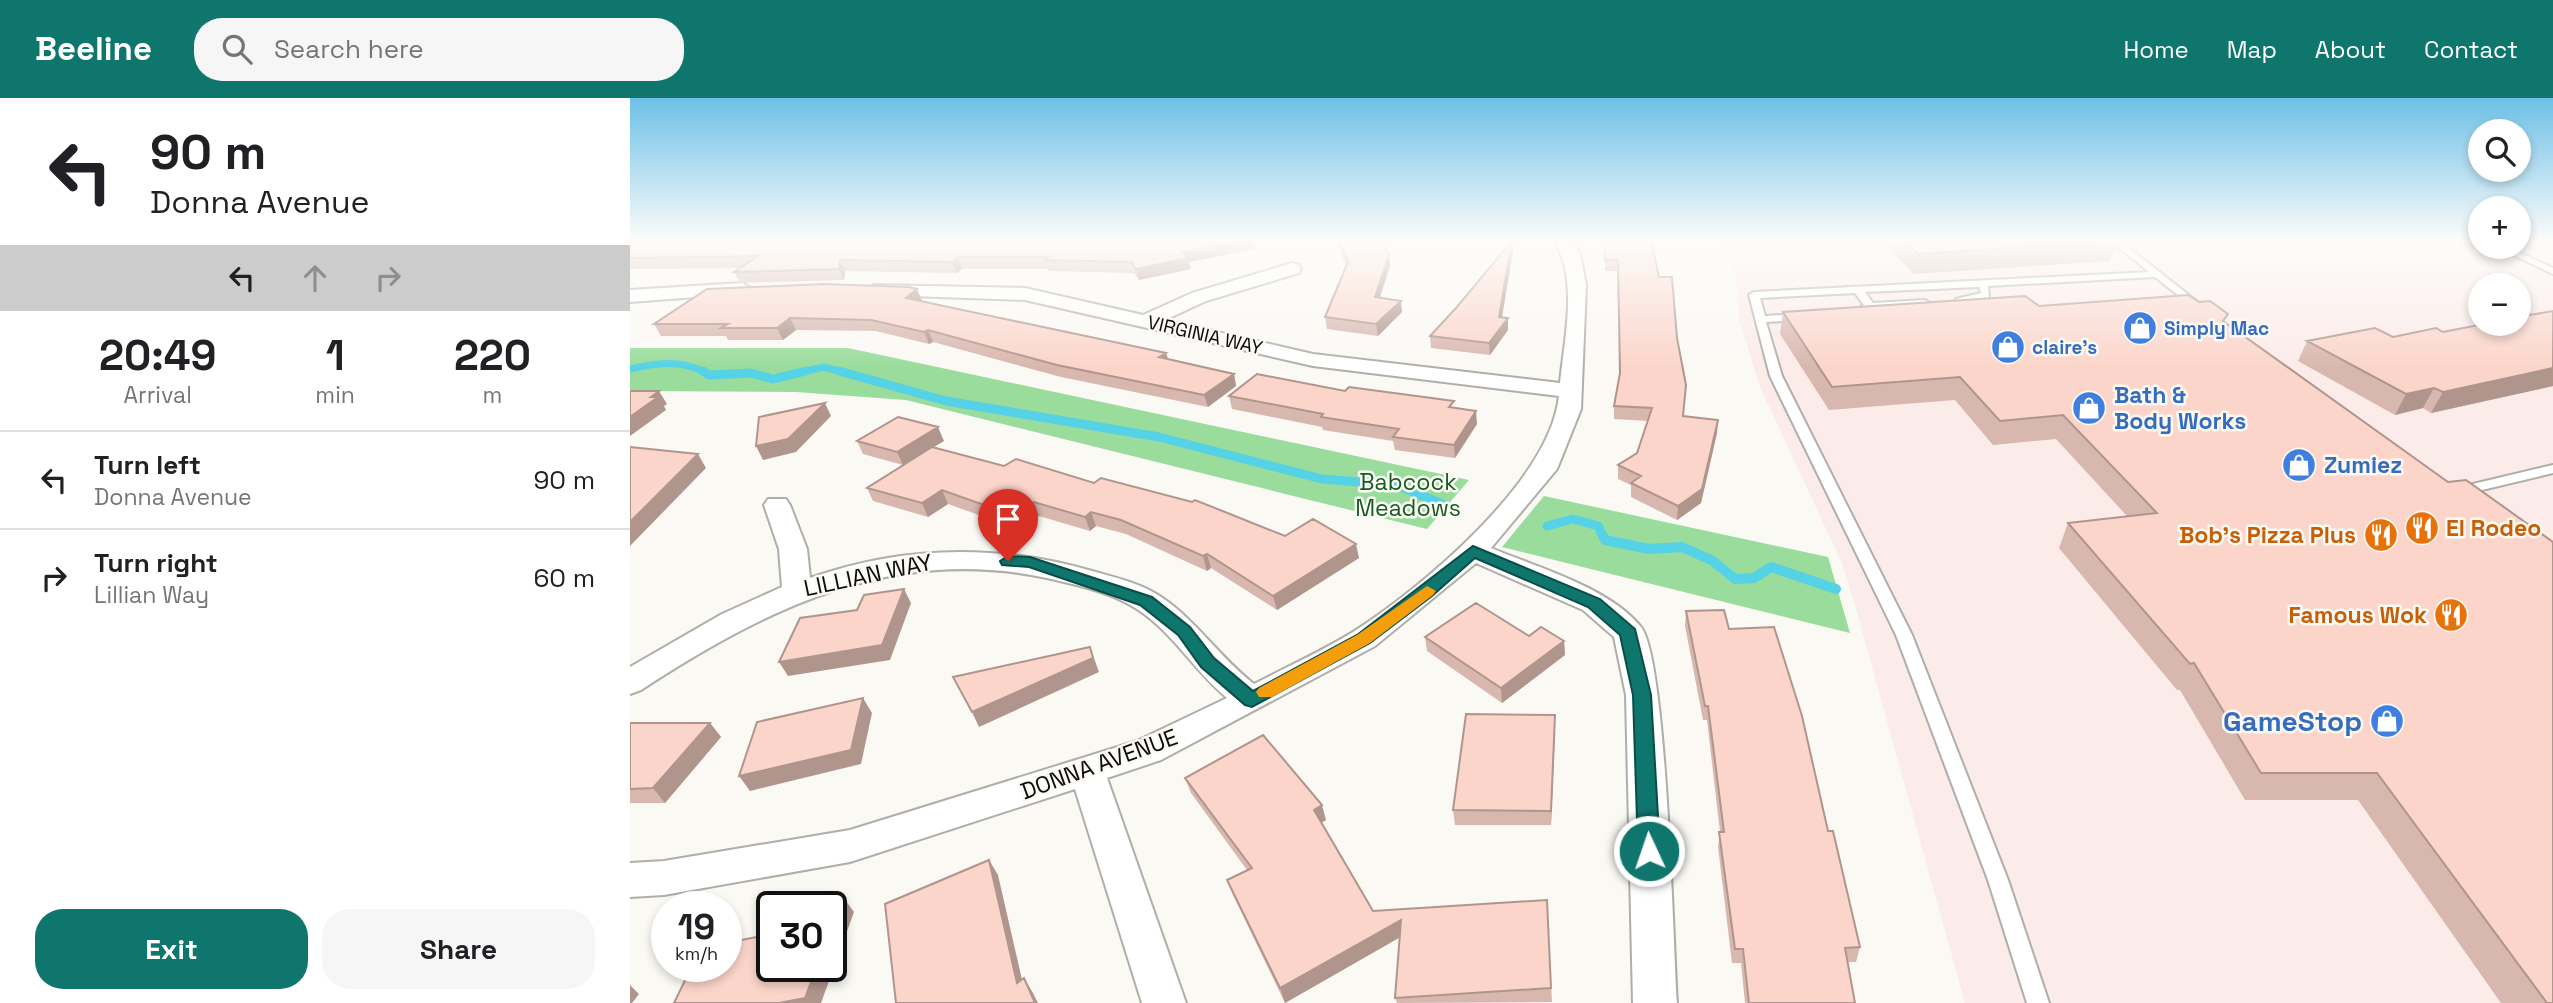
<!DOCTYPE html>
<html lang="en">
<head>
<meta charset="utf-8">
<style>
  :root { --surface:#fff; --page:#f6f6f6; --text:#202124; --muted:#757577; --line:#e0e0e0; --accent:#0f766e }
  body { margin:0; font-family:"Space Grotesk",sans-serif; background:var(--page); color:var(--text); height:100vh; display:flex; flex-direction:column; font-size:26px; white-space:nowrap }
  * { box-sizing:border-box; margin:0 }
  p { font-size:23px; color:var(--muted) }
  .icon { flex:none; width:38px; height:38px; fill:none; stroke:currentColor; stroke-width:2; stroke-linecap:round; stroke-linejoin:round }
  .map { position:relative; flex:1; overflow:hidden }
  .details { display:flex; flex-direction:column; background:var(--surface); width:630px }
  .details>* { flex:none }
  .hud { background:#fff; color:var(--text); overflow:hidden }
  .controls { position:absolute; left:1838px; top:21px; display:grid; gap:14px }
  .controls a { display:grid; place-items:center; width:63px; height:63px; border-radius:50%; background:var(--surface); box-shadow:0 4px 10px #0003; font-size:35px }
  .speed { position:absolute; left:21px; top:793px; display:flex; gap:14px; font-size:35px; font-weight:700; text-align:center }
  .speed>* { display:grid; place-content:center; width:91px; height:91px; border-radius:50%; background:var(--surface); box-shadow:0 4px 10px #0003; line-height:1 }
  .speed small { font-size:18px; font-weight:400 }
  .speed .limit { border:4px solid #111; border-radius:10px; background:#fff; color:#111 }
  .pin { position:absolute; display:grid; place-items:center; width:60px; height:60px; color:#fff; margin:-72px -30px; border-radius:50% 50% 50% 0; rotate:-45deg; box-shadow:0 0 7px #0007 }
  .pin .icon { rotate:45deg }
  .me { position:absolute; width:77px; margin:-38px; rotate:357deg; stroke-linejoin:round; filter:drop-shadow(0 0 5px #0008) }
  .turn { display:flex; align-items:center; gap:24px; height:147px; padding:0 35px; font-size:32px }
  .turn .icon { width:91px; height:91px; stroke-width:2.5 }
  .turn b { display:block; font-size:49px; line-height:60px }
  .lanes { display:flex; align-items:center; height:66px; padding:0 35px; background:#0003; justify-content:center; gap:35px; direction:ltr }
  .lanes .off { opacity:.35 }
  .eta { display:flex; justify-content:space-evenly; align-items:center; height:119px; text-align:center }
  .eta b { font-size:42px; font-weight:700; line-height:49px }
  .primary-button { display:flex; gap:14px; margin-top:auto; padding:14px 35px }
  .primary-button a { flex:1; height:80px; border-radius:28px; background:var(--accent); color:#fff; font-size:28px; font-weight:700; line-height:80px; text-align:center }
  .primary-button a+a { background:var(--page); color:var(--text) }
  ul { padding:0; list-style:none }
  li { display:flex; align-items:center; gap:21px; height:98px; padding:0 35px; border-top:2px solid var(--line) }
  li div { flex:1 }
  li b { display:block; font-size:26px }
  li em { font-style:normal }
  header { display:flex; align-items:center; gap:42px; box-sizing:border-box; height:98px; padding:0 35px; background:var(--accent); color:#fff }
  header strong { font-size:33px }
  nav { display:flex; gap:38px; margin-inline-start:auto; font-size:24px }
  .search { width:490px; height:63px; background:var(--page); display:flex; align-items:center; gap:18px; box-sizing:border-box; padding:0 24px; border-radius:28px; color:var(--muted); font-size:26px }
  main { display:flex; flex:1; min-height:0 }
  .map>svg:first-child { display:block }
  .commercial { fill:#fbebe9; fill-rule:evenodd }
  .green { fill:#99dc9b }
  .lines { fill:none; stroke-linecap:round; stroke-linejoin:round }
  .stream-far2 { stroke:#55d2e6; stroke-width:7 }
  .stream-far1 { stroke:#55d2e6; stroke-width:9 }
  .stream { stroke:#55d2e6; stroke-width:10 }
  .service-casing { stroke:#afaea9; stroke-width:4 }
  .minor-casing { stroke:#afaea9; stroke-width:4 }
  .service { fill:#fff; fill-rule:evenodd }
  .minor { fill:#fff; fill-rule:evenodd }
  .wall { fill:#d8b7ae }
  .shaded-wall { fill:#b0958d }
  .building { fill:#fbd5ca; stroke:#b0958d; stroke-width:2 }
  .route { fill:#0f766e; stroke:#0a4d48; stroke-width:2 }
  .slow { fill:#f59e0b }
  .labels { text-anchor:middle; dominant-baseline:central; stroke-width:5; stroke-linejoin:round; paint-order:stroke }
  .far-shop-label { font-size:19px; font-weight:bold; fill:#366cbe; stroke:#faf9f4; text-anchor:start }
  .far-street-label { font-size:19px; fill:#0c0b0a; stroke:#faf9f4 }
  .shop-label { font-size:23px; font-weight:bold; fill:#366cbe; stroke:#faf9f4; text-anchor:start }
  .park-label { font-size:23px; fill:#165b20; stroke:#faf9f4 }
  .food-label { font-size:23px; font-weight:bold; fill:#c56008; stroke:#faf9f4; text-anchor:end }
  .street-label { font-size:23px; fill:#0c0b0a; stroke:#faf9f4 }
  .near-shop-label { font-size:28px; font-weight:bold; fill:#366cbe; stroke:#faf9f4; text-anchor:end }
</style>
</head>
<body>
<header>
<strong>Beeline</strong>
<div class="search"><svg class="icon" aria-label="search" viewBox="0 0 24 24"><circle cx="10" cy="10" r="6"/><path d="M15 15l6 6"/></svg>Search here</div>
<nav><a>Home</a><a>Map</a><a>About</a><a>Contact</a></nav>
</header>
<main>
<section class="details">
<div class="hud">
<div class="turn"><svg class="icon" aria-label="left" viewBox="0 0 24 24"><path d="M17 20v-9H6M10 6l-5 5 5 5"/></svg><div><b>90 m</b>Donna Avenue</div></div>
<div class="lanes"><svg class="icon" aria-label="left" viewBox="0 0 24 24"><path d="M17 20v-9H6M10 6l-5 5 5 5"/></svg><svg class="icon off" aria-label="ahead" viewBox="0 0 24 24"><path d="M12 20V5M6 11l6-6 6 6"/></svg><svg class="icon off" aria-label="right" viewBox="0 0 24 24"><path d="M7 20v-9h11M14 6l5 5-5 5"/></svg></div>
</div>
<div class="eta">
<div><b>20:49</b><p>Arrival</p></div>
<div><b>1</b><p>min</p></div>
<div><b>220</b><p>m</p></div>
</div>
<ul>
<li><svg class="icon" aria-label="left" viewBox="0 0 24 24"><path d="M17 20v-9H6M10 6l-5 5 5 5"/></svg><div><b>Turn left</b><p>Donna Avenue</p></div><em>90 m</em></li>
<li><svg class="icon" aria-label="right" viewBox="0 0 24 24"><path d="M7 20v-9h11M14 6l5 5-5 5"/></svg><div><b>Turn right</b><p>Lillian Way</p></div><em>60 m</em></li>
</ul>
<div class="primary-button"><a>Exit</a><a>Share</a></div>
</section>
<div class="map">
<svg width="1923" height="905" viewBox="0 0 1923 905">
  <rect width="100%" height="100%" fill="#faf9f4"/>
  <path class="commercial" d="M 1095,143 L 1850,143 L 1850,149 L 1888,149 L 1888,143 L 1923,143 L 1923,905 L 1335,905 L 1225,507 L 1212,465 L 1131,291 L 1109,222 L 1107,183 ZM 1850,187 L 1888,187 L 1888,226 L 1850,226 Z"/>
  <path class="green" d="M 0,250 L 218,250 L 839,382 L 797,431 L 276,302 L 166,294 L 0,293 Z
    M 914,398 L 1198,459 L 1220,535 L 872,449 Z"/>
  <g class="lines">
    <path class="stream-far2" d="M 0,271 C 26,265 51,261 76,275
      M 168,275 L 194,269 L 216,275"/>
    <path class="stream-far1" d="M 73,273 L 79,277 L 121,275 L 143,281 L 176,273
      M 209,273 L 316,303 L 529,339 L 692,381 L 767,387 L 819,409
      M 917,428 L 943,421 L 968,428 L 974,440"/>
    <path class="stream" d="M 973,438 L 975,442 L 1019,451 L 1052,449 L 1083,463 L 1105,481 L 1124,480 L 1141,469 L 1206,491"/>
    <g class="service-casing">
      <path id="service" d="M 1481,143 L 1490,143 L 1569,205 L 1569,209 L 1563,209 L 1525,179 L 1358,188 L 1359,199 L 1329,206 L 1326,205 L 1326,201 L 1351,195 L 1349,189 L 1235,194 L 1243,205 L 1295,202 L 1300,205 L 1295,208 L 1242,211 L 1225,218 L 1220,215 L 1234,207 L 1225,195 L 1130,200 L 1135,218 L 1169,216 L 1174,219 L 1169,222 L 1136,224 L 1152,278 L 1282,537 L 1378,782 L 1419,905 L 1397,905 L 1358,782 L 1266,537 L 1140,278 L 1119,197 L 1124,194 L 1519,174 Z
        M 1867,149 L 1878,149 L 1923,170 L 1923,176 Z
        M 1923,367 L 1923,375 L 1831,397 L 1825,393 L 1826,390 Z"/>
    </g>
    <g class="minor-casing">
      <path id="minor" d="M 924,143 L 942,143 L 950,155 L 956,187 L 951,311 L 927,371 L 861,450 C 906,469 979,489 1011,529 C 1037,562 1043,845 1047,905 L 1003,905 L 996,597 L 984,539 L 953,512 L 846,465 L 745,548 L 531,662 L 477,680 L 556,905 L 512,905 L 445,691 L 220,764 L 34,797 L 0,799 L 0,765 L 34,763 L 220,732 L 507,643 L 597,600 C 564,573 543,534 507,511 C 481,494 447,487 417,480 C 263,447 137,510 11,592 L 0,596 L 0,569 L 92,516 L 152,489 L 149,451 L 134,407 L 138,401 L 156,401 L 160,407 L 177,451 L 180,480 C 274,447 368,446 462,473 C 486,480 511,485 531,499 C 566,522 590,560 624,586 C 657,569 692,553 723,534 C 792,490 920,383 929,298 L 683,268 L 395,202 L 251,197 L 241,191 L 244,187 L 395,190 L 513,217 L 562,195 L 662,165 L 669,167 L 671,171 L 669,175 L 576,203 L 535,222 L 683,256 L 930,285 C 934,242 949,181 924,143 Z
        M 112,185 L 122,191 L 119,195 L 0,204 L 0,192 Z"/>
    </g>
    <use href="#service" class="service"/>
    <use href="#minor" class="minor"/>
  </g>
  <path class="wall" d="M 0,143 L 624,143 L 625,151 L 559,164 L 561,171 L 509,182 L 504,175 L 419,173 L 418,171 L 332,171 L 327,175 L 215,173 L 214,182 L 110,185 L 104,174 L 110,170 L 0,171 Z
    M 706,143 L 752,143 L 759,157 L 760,168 L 750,200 L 772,214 L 748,238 L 697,231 L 695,219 L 716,167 Z
    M 883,143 L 883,153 L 872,220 L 878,232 L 860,257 L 801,250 L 800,238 L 826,210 Z
    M 975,143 L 1021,143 L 1053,318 L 1087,335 L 1071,405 L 1047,422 L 1001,399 L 1001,387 L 988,381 L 988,367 L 1007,355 L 1018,323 L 984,321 L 984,308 L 990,278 L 987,173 L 975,173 Z
    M 1252,143 L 1487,143 L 1480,163 L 1284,176 Z
    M 291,203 L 536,255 L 538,261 L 604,276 L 606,288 L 578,309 L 431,279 L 303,244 L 299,246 L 246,233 L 166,232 L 153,242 L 98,242 L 96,238 L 31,238 L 24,226 Z
    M 1409,208 L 1594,224 L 1923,905 L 1871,905 L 1728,702 L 1615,702 L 1550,592 L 1547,592 L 1429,450 L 1438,425 L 1497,418 L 1426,341 L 1363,347 L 1325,302 L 1199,312 L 1150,236 L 1153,214 Z
    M 1923,213 L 1923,288 L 1801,315 L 1793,310 L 1765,317 L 1668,263 L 1677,243 L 1763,239 L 1813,234 Z
    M 715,293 L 824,310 L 847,326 L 825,360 L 765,352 L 763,343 L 693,332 L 692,329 L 602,311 L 599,298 Z
    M 227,343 L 314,343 L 302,350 L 374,368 L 464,385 L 729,460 L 647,512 L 581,470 L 577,473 L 496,436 L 466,428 L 460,433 L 409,418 L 403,422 L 374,412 L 360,421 L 318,406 L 298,419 L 243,403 L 237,390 L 273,367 L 233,356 Z
    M 1056,513 L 1099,531 L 1198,733 L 1230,849 L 1226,864 L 1218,864 L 1225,905 L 1115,905 L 1111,865 L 1102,865 L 1088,749 L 1090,734 L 1077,622 L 1073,622 L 1055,528 Z
    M 899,538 L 934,543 L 935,557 L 872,605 L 797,553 L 795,539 Z
    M 0,625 L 80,625 L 91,639 L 35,705 L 0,705 Z
    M 925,632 L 921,727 L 825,727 L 823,712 Z
    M 555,680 L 696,722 L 691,725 L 743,813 L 917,802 L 922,904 L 767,905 L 765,900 L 770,839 L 655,905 L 603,797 L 597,782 L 617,772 L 561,695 Z"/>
  <path class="shaded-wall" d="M 608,143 L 624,143 L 625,151 L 559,164 L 561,171 L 509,182 L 506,171 L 553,154 Z
    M 883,143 L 883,153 L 870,230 L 878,220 L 878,232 L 860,257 L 859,245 L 869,219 Z
    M 759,157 L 760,168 L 746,210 L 745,199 Z
    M 328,159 L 332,171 L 327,175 L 322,164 Z
    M 210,162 L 215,173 L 214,182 L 209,171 Z
    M 287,191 L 292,203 L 281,212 L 276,200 Z
    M 771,203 L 772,214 L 748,238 L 746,226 Z
    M 160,220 L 166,232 L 153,242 L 147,230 Z
    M 298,232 L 303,244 L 299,246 L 294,234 Z
    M 536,255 L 540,267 L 529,259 Z
    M 1923,270 L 1923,288 L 1801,315 L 1813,294 Z
    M 604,276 L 606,288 L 578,309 L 574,297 Z
    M 1804,290 L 1793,310 L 1765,317 L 1776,296 Z
    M 29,293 L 37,306 L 34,308 L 36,312 L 0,338 L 0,319 L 21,299 Z
    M 195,305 L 201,318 L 166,354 L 133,362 L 126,348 Z
    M 846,313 L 847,326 L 825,360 L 824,347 Z
    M 1088,322 L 1087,335 L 1071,405 L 1047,422 L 1048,408 Z
    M 308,329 L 314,343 L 273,367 L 267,354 Z
    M 68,356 L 76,370 L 0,448 L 0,424 Z
    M 312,392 L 318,406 L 298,419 L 292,405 Z
    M 368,398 L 374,412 L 360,421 L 354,407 Z
    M 404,404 L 409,418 L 403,422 L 398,408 Z
    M 461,414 L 466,428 L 460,433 L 455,419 Z
    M 726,446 L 729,460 L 647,512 L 643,498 Z
    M 577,456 L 581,470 L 577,473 L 573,458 Z
    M 274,491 L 281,505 L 260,562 L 158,578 L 149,564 Z
    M 934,543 L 935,557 L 872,605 L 871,590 Z
    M 460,549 L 469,574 L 349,629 L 342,614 Z
    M 233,600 L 242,615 L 231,666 L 120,693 L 109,678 Z
    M 925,617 L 925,632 L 921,727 L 921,713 Z
    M 80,625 L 91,639 L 35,705 L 23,690 Z
    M 692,707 L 696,722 L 687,727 L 684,712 Z
    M 359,762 L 368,777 L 396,899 L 387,885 Z
    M 213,799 L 224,814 L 191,905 L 149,905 L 187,868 L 201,868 L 201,829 Z
    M 771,822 L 774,837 L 655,905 L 650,890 Z
    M 394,880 L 403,895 L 408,905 L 405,905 Z
    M 0,887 L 9,896 L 2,905 L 0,905 Z"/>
  <path class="building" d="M 0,143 L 608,143 L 553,154 L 558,160 L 506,171 L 501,164 L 415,162 L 418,159 L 328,159 L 322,164 L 210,162 L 209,171 L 104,174 L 128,158 L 0,160 Z
    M 709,143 L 752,143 L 759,157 L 745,199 L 771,203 L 746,226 L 695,219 L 718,164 Z
    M 882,143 L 869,219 L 878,220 L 859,245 L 800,238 L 826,210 Z
    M 975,143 L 1021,143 L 1029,179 L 1042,179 L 1047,240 L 1056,287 L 1053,318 L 1088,322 L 1072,391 L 1048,408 L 1001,385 L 1011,378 L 988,367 L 1007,355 L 1022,310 L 984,308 L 990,275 L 988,162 L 975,162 Z
    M 1275,143 L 1487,143 L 1288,156 Z
    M 193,186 L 279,189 L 287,191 L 276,200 L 536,255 L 529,259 L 604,276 L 574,297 L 427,267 L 298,232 L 294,234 L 241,222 L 160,220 L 147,230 L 91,230 L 98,226 L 24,226 L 77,191 Z
    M 1558,197 L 1569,204 L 1580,203 L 1598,216 L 1593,223 L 1818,384 L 1836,382 L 1923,444 L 1923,905 L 1917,905 L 1747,675 L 1631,675 L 1564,565 L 1560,566 L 1438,425 L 1527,415 L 1433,317 L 1370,323 L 1330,279 L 1202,289 L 1153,214 L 1395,198 L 1409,208 Z
    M 1923,213 L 1923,270 L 1813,294 L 1804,290 L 1776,296 L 1677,243 L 1745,230 L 1763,239 L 1806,230 L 1813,234 L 1854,226 L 1888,226 L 1888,219 Z
    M 627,276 L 715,293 L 719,289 L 824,303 L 819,309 L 846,313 L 824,347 L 763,339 L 769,331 L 691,319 L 693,316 L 599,298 Z
    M 0,293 L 29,293 L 21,299 L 28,299 L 0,319 Z
    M 195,305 L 158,341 L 126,348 L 129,319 Z
    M 268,319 L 308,329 L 267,354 L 227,343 Z
    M 0,349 L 68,356 L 0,424 Z
    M 302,349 L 374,368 L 386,361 L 464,385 L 471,380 L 562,404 L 565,402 L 655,438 L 683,421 L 726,446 L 643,498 L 577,456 L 573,458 L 491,422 L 461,414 L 455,419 L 404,404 L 398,408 L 368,398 L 354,407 L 312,392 L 292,405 L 237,390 Z
    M 274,491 L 252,547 L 149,564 L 170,520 L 227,512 L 234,497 Z
    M 846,505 L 899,538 L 911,529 L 934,543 L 871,590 L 795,539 Z
    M 1094,512 L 1099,531 L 1144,529 L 1172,618 L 1198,733 L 1203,733 L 1230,849 L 1215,850 L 1225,905 L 1119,905 L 1113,851 L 1105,851 L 1089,734 L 1094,734 L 1078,608 L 1075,608 L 1056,513 Z
    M 460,549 L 463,560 L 342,614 L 323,579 Z
    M 233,600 L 221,652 L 109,678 L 127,624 Z
    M 836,616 L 925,617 L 921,713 L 823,712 Z
    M 0,625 L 80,625 L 23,690 L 0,691 Z
    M 633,637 L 692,707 L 684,712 L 743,813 L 917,802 L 921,890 L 765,900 L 771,822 L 650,890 L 597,782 L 622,770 L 555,680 Z
    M 359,762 L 387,885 L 394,880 L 405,905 L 266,905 L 255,806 Z
    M 213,799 L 201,829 L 201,808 L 160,808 Z
    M 142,836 L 142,868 L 187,868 L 175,900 L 149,905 L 44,905 L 62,868 L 96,868 L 96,845 Z"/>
  <linearGradient id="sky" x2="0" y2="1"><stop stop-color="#6dc0e7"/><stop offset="0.53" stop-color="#fdfcfa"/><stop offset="1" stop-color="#fdfcfa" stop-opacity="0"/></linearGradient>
  <rect width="1923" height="270" fill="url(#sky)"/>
  <path class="route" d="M 843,448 L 970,501 L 1005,531 L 1021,597 L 1030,753 L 1027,759 L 1019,762 L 1012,759 L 1008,753 L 1003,597 L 990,537 L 958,509 L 845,460 L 802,498 L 740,545 L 622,609 L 615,607 L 571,569 L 548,537 L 510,507 L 399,469 L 372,467 L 370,463 L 378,458 L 400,459 L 522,499 L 560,529 L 584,560 L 623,593 L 727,537 Z"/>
  <path class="slow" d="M 797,488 L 806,493 L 803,497 L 740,545 L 642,599 L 629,599 L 626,594 L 629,590 L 727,537 Z"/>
  <defs>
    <g id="shop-disc" transform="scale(1.75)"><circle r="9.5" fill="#3f7fe0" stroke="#faf9f4"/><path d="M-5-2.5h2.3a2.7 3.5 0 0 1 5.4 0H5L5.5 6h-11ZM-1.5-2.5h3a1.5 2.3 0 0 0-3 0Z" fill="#fff"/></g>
    <g id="restaurant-disc" transform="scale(1.75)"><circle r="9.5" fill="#e8710a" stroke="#faf9f4"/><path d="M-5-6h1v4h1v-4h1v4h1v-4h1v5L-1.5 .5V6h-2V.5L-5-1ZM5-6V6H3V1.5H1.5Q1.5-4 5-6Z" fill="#fff"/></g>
  </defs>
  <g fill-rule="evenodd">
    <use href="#shop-disc" x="1510" y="230"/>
    <use href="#shop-disc" x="1378" y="249"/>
    <use href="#shop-disc" x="1459" y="310"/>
    <use href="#shop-disc" x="1669" y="367"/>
    <use href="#restaurant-disc" x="1792" y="430"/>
    <use href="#restaurant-disc" x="1751" y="437"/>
    <use href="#restaurant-disc" x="1821" y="517"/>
    <use href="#shop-disc" x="1757" y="623"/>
  </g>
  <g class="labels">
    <g class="far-shop-label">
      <text x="1534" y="230">Simply Mac</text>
      <text x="1402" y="249">claire's</text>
    </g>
    <g class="far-street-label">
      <text transform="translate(575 237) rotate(13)">VIRGINIA WAY</text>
    </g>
    <g class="shop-label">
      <text x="1484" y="297">Bath &amp;<tspan x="1484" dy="26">Body Works</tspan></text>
      <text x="1694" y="367">Zumiez</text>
    </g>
    <g class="park-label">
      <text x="778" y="384">Babcock<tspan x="778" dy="26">Meadows</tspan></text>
    </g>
    <g class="food-label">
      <text x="1816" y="430" text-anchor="start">El Rodeo</text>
      <text x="1726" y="437">Bob's Pizza Plus</text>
      <text x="1797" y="517">Famous Wok</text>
    </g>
    <g class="street-label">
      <text transform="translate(238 477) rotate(-12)">LILLIAN WAY</text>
      <text transform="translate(469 666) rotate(-20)">DONNA AVENUE</text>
    </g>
    <g class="near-shop-label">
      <text x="1732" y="623">GameStop</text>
    </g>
  </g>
</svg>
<div class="controls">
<a><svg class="icon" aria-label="search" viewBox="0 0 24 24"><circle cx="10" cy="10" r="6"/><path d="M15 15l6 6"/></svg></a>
<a>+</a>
<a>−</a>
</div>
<div class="speed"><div>19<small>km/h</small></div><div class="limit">30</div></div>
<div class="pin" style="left:378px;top:463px;background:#d93025"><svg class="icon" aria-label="arrive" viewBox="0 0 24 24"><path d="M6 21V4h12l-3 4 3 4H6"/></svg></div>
<svg class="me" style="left:1019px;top:753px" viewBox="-20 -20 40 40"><circle r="17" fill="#0f766e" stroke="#fff" stroke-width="3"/><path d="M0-11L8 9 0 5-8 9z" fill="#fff"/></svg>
</div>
</main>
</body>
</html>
